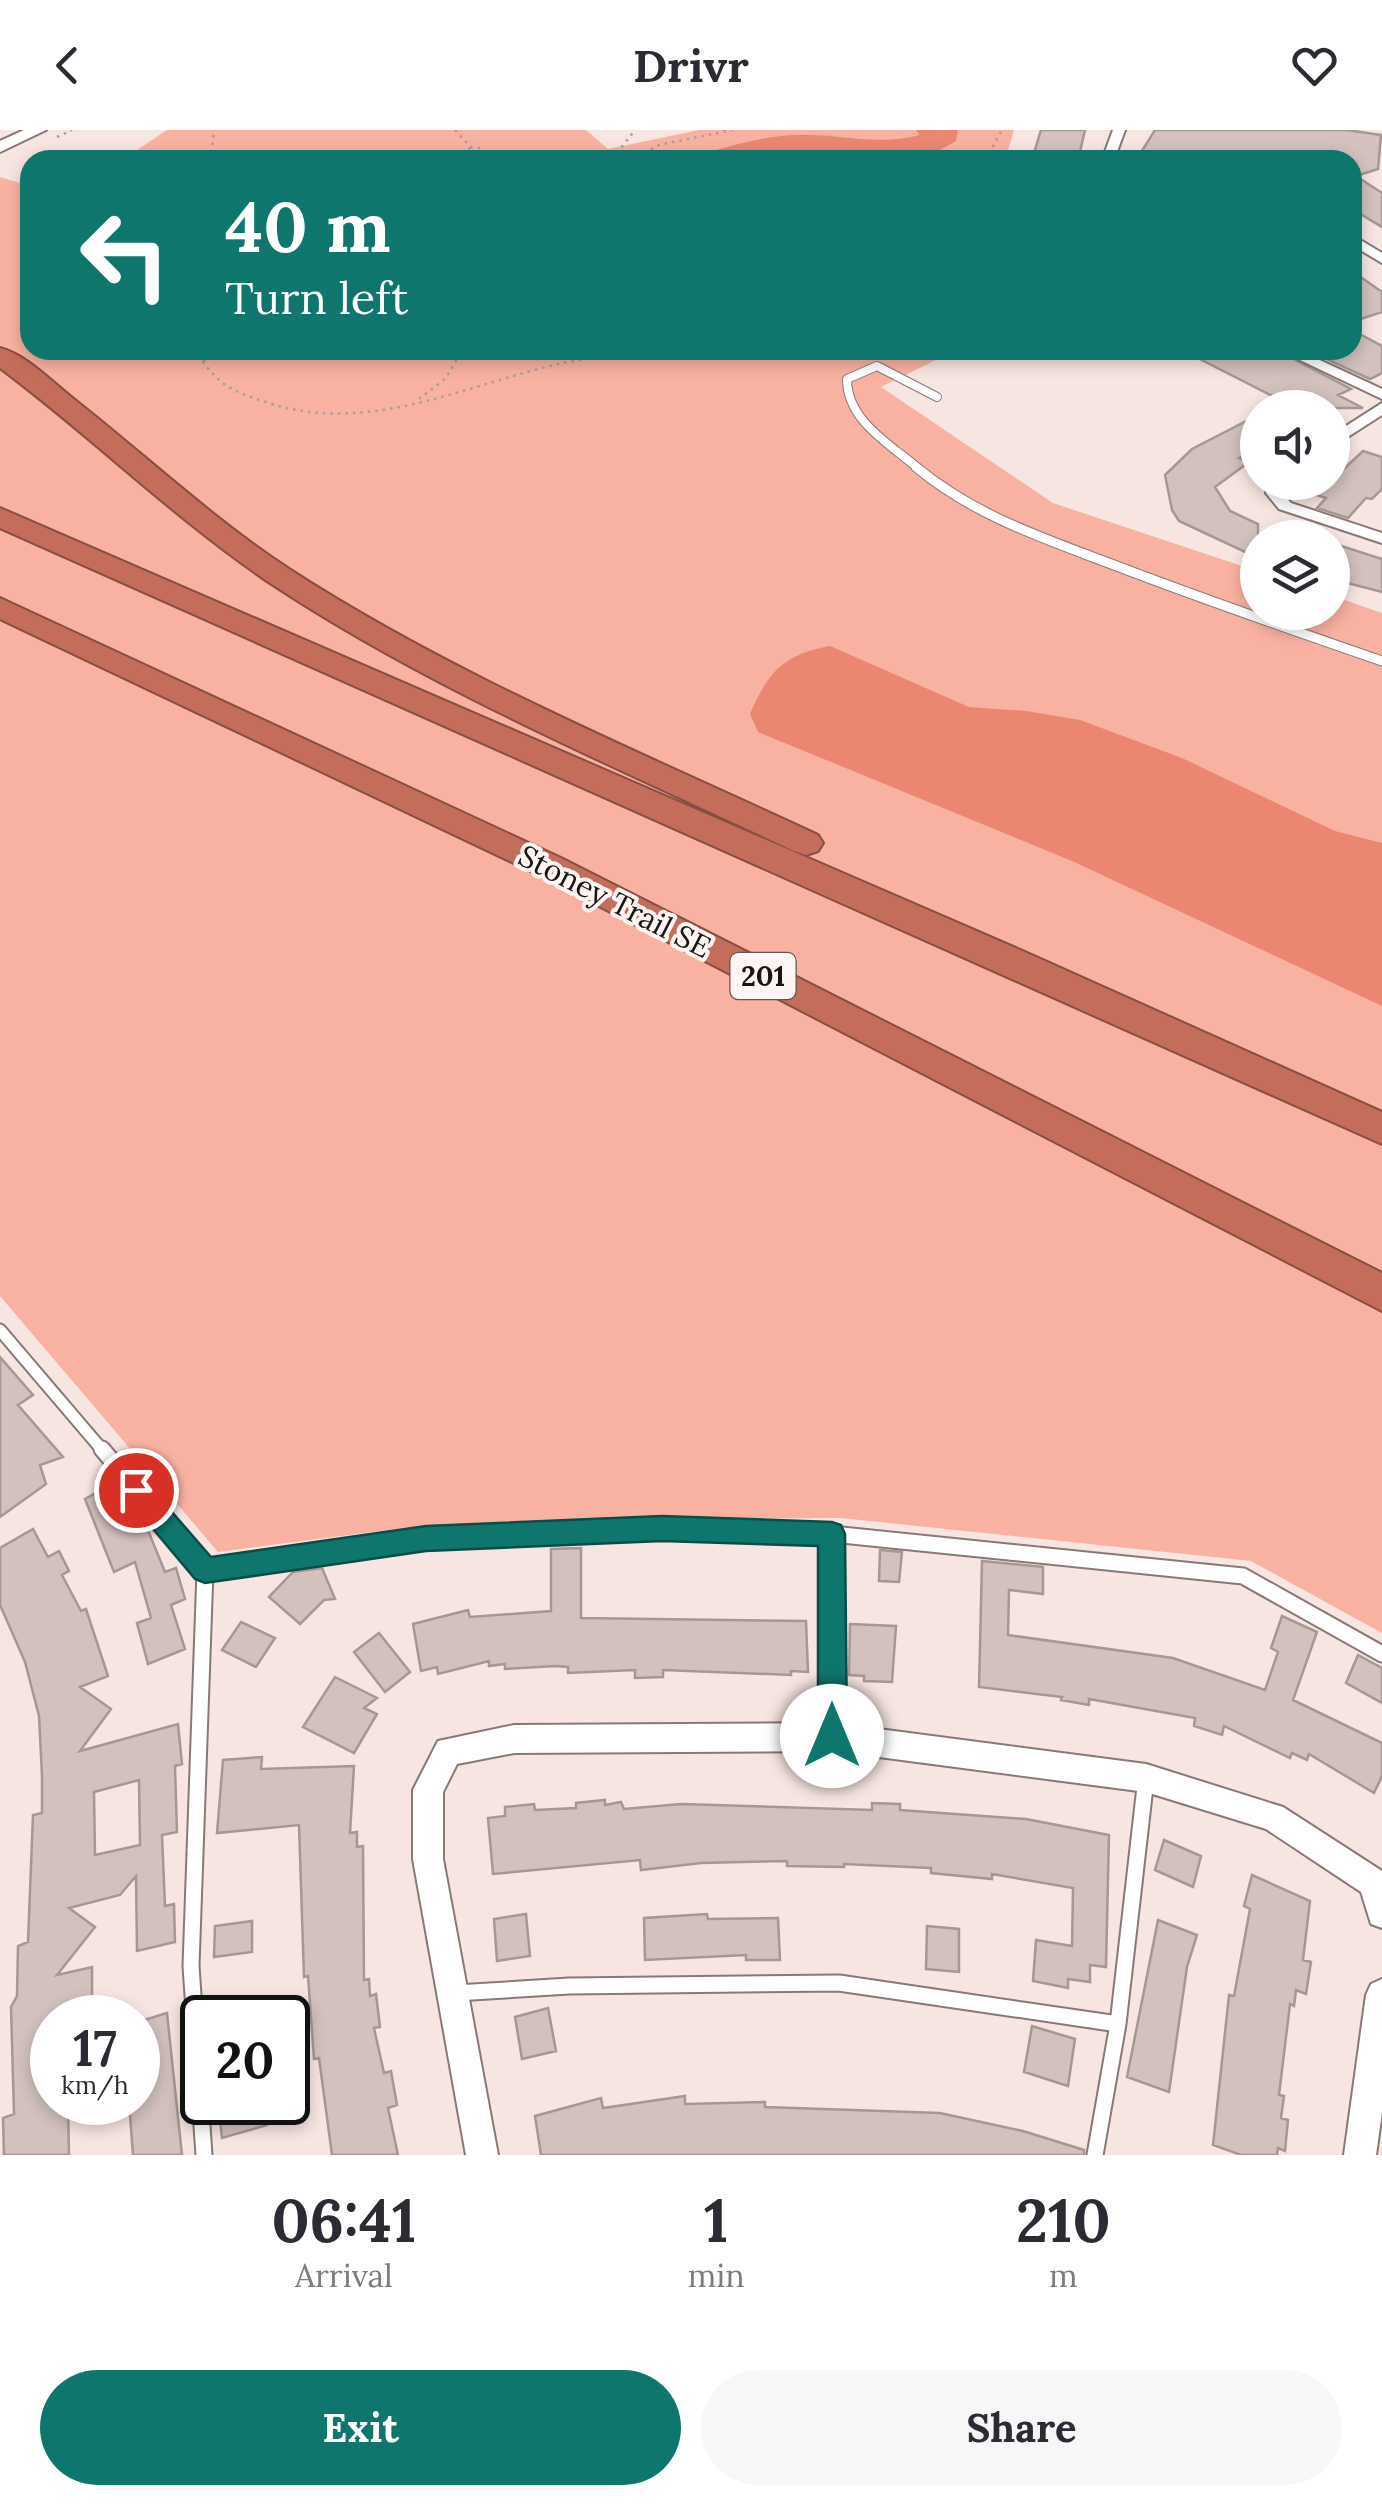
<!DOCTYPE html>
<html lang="en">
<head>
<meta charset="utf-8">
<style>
  :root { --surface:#fff; --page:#f7f7f7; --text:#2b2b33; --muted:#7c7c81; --accent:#0f766e }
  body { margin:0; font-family:Lora,serif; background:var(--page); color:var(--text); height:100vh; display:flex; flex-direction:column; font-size:38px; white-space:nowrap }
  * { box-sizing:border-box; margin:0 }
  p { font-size:32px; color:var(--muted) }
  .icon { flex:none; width:55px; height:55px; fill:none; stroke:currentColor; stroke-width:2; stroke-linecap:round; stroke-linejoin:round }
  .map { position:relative; height:2025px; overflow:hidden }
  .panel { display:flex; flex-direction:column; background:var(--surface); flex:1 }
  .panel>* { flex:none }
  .top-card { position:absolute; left:20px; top:20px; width:1342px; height:210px; border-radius:30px; box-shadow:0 5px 15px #0003; background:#0f766e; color:#fff; overflow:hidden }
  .tools { position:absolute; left:1240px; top:260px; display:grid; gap:20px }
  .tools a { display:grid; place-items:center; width:110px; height:110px; border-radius:50%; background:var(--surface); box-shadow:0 5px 15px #0003; font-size:50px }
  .speed { position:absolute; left:30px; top:1865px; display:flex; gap:20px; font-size:50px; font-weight:700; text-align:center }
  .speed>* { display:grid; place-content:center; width:130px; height:130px; border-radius:50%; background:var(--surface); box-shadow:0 5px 15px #0003; line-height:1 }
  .speed small { font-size:25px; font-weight:400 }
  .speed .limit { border:5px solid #111; border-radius:15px; background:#fff; color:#111 }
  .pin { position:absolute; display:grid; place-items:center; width:85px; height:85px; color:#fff; margin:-42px; border:5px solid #fff; border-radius:50%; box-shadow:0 2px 10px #0007 }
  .me { position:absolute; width:110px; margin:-55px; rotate:0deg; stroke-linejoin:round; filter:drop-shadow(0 0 8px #0008) }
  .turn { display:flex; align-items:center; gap:35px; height:210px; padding:0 40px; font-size:45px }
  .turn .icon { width:130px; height:130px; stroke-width:2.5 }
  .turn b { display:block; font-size:70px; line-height:85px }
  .eta { display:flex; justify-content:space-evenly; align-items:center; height:170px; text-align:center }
  .eta b { font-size:60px; font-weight:800; line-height:70px }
  .button { display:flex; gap:20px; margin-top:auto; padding:20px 40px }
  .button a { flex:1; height:115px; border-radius:60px; background:var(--accent); color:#fff; font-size:40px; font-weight:800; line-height:115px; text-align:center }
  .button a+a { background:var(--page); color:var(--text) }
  header { display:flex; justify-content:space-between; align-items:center; height:130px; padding:0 40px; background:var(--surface); font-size:45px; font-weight:800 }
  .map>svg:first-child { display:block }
  .green { fill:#f9b2a2 }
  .water { fill:#eb8671 }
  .building { fill:#d2c1bd; stroke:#a79794; stroke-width:2.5; fill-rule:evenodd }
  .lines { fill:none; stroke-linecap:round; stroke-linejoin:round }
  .lane-far3-casing { stroke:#897976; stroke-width:10 }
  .lane-far2-casing { stroke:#897976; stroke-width:11 }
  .lane-far1-casing { stroke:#897976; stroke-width:15 }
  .lane-casing { stroke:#897976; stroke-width:19 }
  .street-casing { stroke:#897976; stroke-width:4 }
  .secondary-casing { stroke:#897976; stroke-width:4 }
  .highway-casing { stroke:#884e41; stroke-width:4 }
  .path { stroke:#ab9d9a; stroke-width:2.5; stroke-dasharray:2.5 5; stroke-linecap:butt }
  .lane-far3 { stroke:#fff; stroke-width:8 }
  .lane-far2 { stroke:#fff; stroke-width:9 }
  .lane-far1 { stroke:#fff; stroke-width:11 }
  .lane { stroke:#fff; stroke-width:15 }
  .street { fill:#fff; fill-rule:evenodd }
  .secondary { fill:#fff; fill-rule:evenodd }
  .highway { fill:#c46d5a; fill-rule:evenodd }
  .route { fill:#0f766e; stroke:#0a4d48; stroke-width:2.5 }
  .labels { text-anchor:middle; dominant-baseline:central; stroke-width:8; stroke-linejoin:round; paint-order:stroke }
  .shield { fill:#fcf5f4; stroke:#5e5856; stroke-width:2.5 }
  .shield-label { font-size:28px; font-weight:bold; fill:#1a1412 }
  .street-label { font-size:30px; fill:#1a1412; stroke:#fcf5f4 }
</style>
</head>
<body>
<header><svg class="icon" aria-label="back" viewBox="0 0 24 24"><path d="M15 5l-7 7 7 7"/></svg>Drivr<svg class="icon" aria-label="heart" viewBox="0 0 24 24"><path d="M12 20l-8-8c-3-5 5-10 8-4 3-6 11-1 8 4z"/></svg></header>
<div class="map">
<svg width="1382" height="2025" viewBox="0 0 1382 2025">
  <rect width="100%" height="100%" fill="#f7e5e1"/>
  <path class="green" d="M 167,0 L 586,0 L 608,19 L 699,0 L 1014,0 L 1005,30 L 122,30 Z
    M 0,47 L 30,56 L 30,220 L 956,220 L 881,257 L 1053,373 L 1257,441 L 1258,482 L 1332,482 L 1333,466 L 1382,483 L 1382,1503 L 1251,1431 L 841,1388 L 540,1390 L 403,1398 L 218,1422 L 0,1166 Z"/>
  <path class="water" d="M 916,0 L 958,0 L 956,11 L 938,21 L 903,27 L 702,30 L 706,23 C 735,14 770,5 800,5 C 841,4 878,16 920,5 Z
    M 830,516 L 969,577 L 1026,581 L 1080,590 L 1182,628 L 1335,701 L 1382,713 L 1382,876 L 1072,731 L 758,602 L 750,584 C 768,542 784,524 830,516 Z"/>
  <path class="building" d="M 1041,0 L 1085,0 L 1079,26 L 1032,30 Z
    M 1155,0 L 1347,0 L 1381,5 L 1378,39 L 1356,46 L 1382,63 L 1382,97 L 1352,79 L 1352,30 L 1167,30 L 1140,24 Z
    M 1352,141 L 1382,162 L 1382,182 L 1352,192 Z
    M 1352,200 L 1382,216 L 1382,243 L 1370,249 L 1307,220 L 1352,220 Z
    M 1182,220 L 1276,220 L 1351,259 L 1338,265 L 1363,278 L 1296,278 Z
    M 1258,285 L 1258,317 L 1239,328 L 1249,332 L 1215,357 L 1230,381 L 1258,394 L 1258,428 L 1179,391 L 1172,380 L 1165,345 L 1192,319 Z
    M 1363,321 L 1382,327 L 1382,359 L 1372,369 L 1366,368 L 1348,388 L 1317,378 L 1326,368 L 1316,365 Z
    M 1332,413 L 1382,429 L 1382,462 L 1332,449 Z
    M 0,1227 L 33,1265 L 18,1275 L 63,1327 L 40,1335 L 46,1354 L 0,1387 Z
    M 108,1356 L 147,1398 L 165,1442 L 176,1438 L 185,1469 L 171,1475 L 185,1519 L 148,1534 L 137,1493 L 151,1488 L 135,1432 L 114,1442 L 85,1369 Z
    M 33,1399 L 48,1427 L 59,1421 L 69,1441 L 62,1445 L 81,1481 L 86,1479 L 108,1546 L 80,1557 L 111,1579 L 80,1621 L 178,1594 L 182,1634 L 175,1636 L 177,1702 L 162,1705 L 165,1776 L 174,1774 L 175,1812 L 137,1821 L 136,1746 L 120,1765 L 69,1778 L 95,1797 L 57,1845 L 92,1837 L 92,1888 L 52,1888 L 52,1972 L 68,1972 L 69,2025 L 4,2025 L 3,1988 L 14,1984 L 11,1877 L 17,1866 L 18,1816 L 28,1812 L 33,1685 L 42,1683 L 42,1646 L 39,1586 L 25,1532 L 0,1475 L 0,1418 ZM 139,1650 L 140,1715 L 95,1725 L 94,1662 Z
    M 581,1418 L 581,1488 L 806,1491 L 808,1542 L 791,1541 L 791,1545 L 663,1540 L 663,1547 L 635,1548 L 635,1540 L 568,1543 L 568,1537 L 556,1536 L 505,1539 L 505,1534 L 489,1536 L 489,1531 L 438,1544 L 437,1537 L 421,1541 L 413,1494 L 468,1480 L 470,1487 L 551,1481 L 551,1419 Z
    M 880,1420 L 902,1422 L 899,1452 L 879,1451 Z
    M 982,1431 L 1043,1437 L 1043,1464 L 1009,1460 L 1008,1505 L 1173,1528 L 1265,1560 L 1278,1522 L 1271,1518 L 1282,1486 L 1317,1502 L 1293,1570 L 1382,1613 L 1382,1646 L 1374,1663 L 1309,1624 L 1307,1630 L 1292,1623 L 1290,1628 L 1224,1596 L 1222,1605 L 1194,1596 L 1195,1588 L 1089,1569 L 1089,1575 L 1061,1570 L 1062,1567 L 979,1557 Z
    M 322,1438 L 335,1469 L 324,1470 L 300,1494 L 269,1467 L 293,1442 Z
    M 241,1492 L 275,1508 L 256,1537 L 222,1520 Z
    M 850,1494 L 896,1496 L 892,1552 L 864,1551 L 864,1546 L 849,1545 Z
    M 379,1503 L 410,1542 L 385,1562 L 354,1522 Z
    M 1358,1525 L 1382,1538 L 1382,1573 L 1346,1553 Z
    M 335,1547 L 377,1568 L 364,1578 L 377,1584 L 354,1623 L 303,1597 Z
    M 262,1627 L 261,1639 L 354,1636 L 350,1703 L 357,1702 L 357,1717 L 363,1716 L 364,1850 L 369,1849 L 370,1866 L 376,1864 L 380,1897 L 374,1898 L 384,1943 L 391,1941 L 397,1975 L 388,1978 L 398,2025 L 332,2025 L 319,1928 L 314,1929 L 308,1846 L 304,1847 L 299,1695 L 217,1703 L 223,1630 Z
    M 605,1670 L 605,1675 L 621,1672 L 624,1679 L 681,1674 L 872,1680 L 872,1673 L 900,1674 L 900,1680 L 1026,1689 L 1109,1705 L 1106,1837 L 1090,1835 L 1090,1852 L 1068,1849 L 1068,1858 L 1033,1851 L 1036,1810 L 1072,1816 L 1073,1758 L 992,1744 L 992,1749 L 931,1743 L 931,1738 L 844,1734 L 844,1737 L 787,1736 L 787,1731 L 701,1733 L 641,1740 L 640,1730 L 493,1744 L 488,1688 L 505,1686 L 505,1677 L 534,1674 L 535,1680 L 576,1678 L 576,1673 Z
    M 1164,1710 L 1201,1726 L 1193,1757 L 1155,1740 Z
    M 1252,1745 L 1310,1771 L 1303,1830 L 1311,1832 L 1306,1864 L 1296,1860 L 1294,1876 L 1290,1874 L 1279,1965 L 1284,1966 L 1281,1988 L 1288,1990 L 1285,2021 L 1278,2018 L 1277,2025 L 1241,2025 L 1213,2015 L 1229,1865 L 1234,1866 L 1250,1779 L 1244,1776 Z
    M 526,1784 L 530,1826 L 497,1831 L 494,1789 Z
    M 707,1784 L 708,1789 L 778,1788 L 780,1830 L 746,1830 L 746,1825 L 645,1830 L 644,1788 Z
    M 1158,1790 L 1197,1805 L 1187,1837 L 1169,1962 L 1127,1947 Z
    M 252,1791 L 252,1822 L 214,1827 L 215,1796 Z
    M 927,1796 L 959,1799 L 959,1842 L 926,1839 Z
    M 548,1878 L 556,1921 L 522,1929 L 515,1887 Z
    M 167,1883 L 182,2025 L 133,2025 L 129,1972 L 138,1972 L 138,1892 Z
    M 1032,1896 L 1075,1909 L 1068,1956 L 1024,1942 Z
    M 685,1966 L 685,1974 L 765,1972 L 765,1977 L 940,1983 L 1023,2001 L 1084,2020 L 1084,2025 L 541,2025 L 535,1986 L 601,1968 L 603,1978 Z
    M 218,1972 L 265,1972 L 267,1995 L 222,2008 Z"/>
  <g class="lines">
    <g class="lane-far3-casing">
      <path id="lane-far3" d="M 919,339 C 890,314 847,291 847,249 L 877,236 L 937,267"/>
    </g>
    <g class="lane-far2-casing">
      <path id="lane-far2" d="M 916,337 C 975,386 1043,408 1114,435 C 1203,469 1292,500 1382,531"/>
    </g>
    <g class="lane-far1-casing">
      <path id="lane-far1" d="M 0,1200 L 104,1322"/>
    </g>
    <g class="lane-casing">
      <path id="lane" d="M 102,1319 L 205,1441 L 191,1836 L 204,2025
        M 832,1404 L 833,1605
        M 205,1441 L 426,1409 L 662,1399 L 832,1404 L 1243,1446 L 1382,1524
        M 456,1863 L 569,1856 L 839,1853 L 1118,1894
        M 1095,2025 L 1118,1894 L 1146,1648"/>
    </g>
    <g class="street-casing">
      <path id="street" d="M 1113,0 L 1125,0 L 1114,30 L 1102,30 Z
        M 1352,105 L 1382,123 L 1382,133 L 1352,115 Z
        M 1279,220 L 1298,220 L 1382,259 L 1382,269 Z
        M 1382,273 L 1382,285 L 1332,317 L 1332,305 Z
        M 1269,352 L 1285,352 L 1282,363 L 1291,373 L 1382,403 L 1382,413 L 1279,379 L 1266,363 Z
        M 833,1593 L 1146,1634 L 1283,1677 L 1382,1741 L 1382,1798 L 1371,1794 L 1361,1762 L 1266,1699 L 1146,1662 L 833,1621 L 514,1623 L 457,1634 L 443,1662 L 443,1729 L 498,2025 L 466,2025 L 413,1729 L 413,1660 L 438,1611 L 514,1595 Z
        M 1382,1849 L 1382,1982 L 1376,2025 L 1344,2025 L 1366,1865 L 1371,1854 Z"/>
    </g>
    <g class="secondary-casing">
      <path id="secondary" d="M 24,0 L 46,0 L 0,22 L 0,11 Z"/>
    </g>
    <g class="highway-casing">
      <path id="highway" d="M 0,218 C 27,225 53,253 75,270 C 146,326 213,389 289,439 C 454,546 640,622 818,705 L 823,713 L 818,721 L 806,725 L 794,721 C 617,637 431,560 267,451 C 173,387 91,306 0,238 Z
        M 0,378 L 1025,822 L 1382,982 L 1382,1014 L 0,398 Z
        M 0,468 L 561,728 L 1382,1143 L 1382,1181 L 537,744 L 0,489 Z"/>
    </g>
    <path class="path" d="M 455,0 L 471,17 L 481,18 L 496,30
      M 57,7 L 72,0
      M 629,28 L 620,19 L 635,0
      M 211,30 L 214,0
      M 458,30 L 471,17
      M 631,30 L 659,15 L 732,0
      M 985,30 L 1002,0
      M 193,220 C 201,229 209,241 218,249 C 231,261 250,267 266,272 C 363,305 456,259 550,236 C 593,225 642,225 687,220
      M 203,231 L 224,220
      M 419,269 L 446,248 L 462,220"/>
    <use href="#lane-far3" class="lane-far3"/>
    <use href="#lane-far2" class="lane-far2"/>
    <use href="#lane-far1" class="lane-far1"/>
    <use href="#lane" class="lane"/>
    <use href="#street" class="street"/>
    <use href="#secondary" class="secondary"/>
    <use href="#highway" class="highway"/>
  </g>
  <path class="route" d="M 136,1348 L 145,1351 L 211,1427 L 426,1396 L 662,1386 L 832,1392 L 841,1395 L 845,1404 L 847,1606 L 843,1617 L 832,1621 L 822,1617 L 818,1606 L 818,1416 L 662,1411 L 426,1421 L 205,1453 L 195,1449 L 127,1368 L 123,1360 L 127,1351 Z"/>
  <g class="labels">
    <rect class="shield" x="730.5" y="823" width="65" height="46" rx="8"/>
    <g class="shield-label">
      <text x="763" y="846">201</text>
    </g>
    <g class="street-label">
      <text transform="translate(615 771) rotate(27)">Stoney Trail SE</text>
    </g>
  </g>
</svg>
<div class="tools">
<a><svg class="icon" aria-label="sound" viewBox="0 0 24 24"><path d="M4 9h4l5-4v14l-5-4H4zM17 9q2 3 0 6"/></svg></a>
<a><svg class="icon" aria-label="layers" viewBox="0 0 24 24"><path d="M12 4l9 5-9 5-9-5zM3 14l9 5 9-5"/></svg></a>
</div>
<div class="speed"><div>17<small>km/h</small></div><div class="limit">20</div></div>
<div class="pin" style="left:136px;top:1360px;background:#d93025"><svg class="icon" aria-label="arrive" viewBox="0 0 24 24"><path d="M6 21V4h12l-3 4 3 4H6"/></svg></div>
<svg class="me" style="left:832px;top:1606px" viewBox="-20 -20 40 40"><circle r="19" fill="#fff"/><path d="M0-13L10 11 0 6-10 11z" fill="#0f766e"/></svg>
<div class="top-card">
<div class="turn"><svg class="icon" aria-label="left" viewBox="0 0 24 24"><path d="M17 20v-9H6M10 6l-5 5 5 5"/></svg><div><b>40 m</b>Turn left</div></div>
</div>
</div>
<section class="panel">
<div class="eta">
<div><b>06:41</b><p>Arrival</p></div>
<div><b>1</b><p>min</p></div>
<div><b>210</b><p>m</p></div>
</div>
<div class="button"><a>Exit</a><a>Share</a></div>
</section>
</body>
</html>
